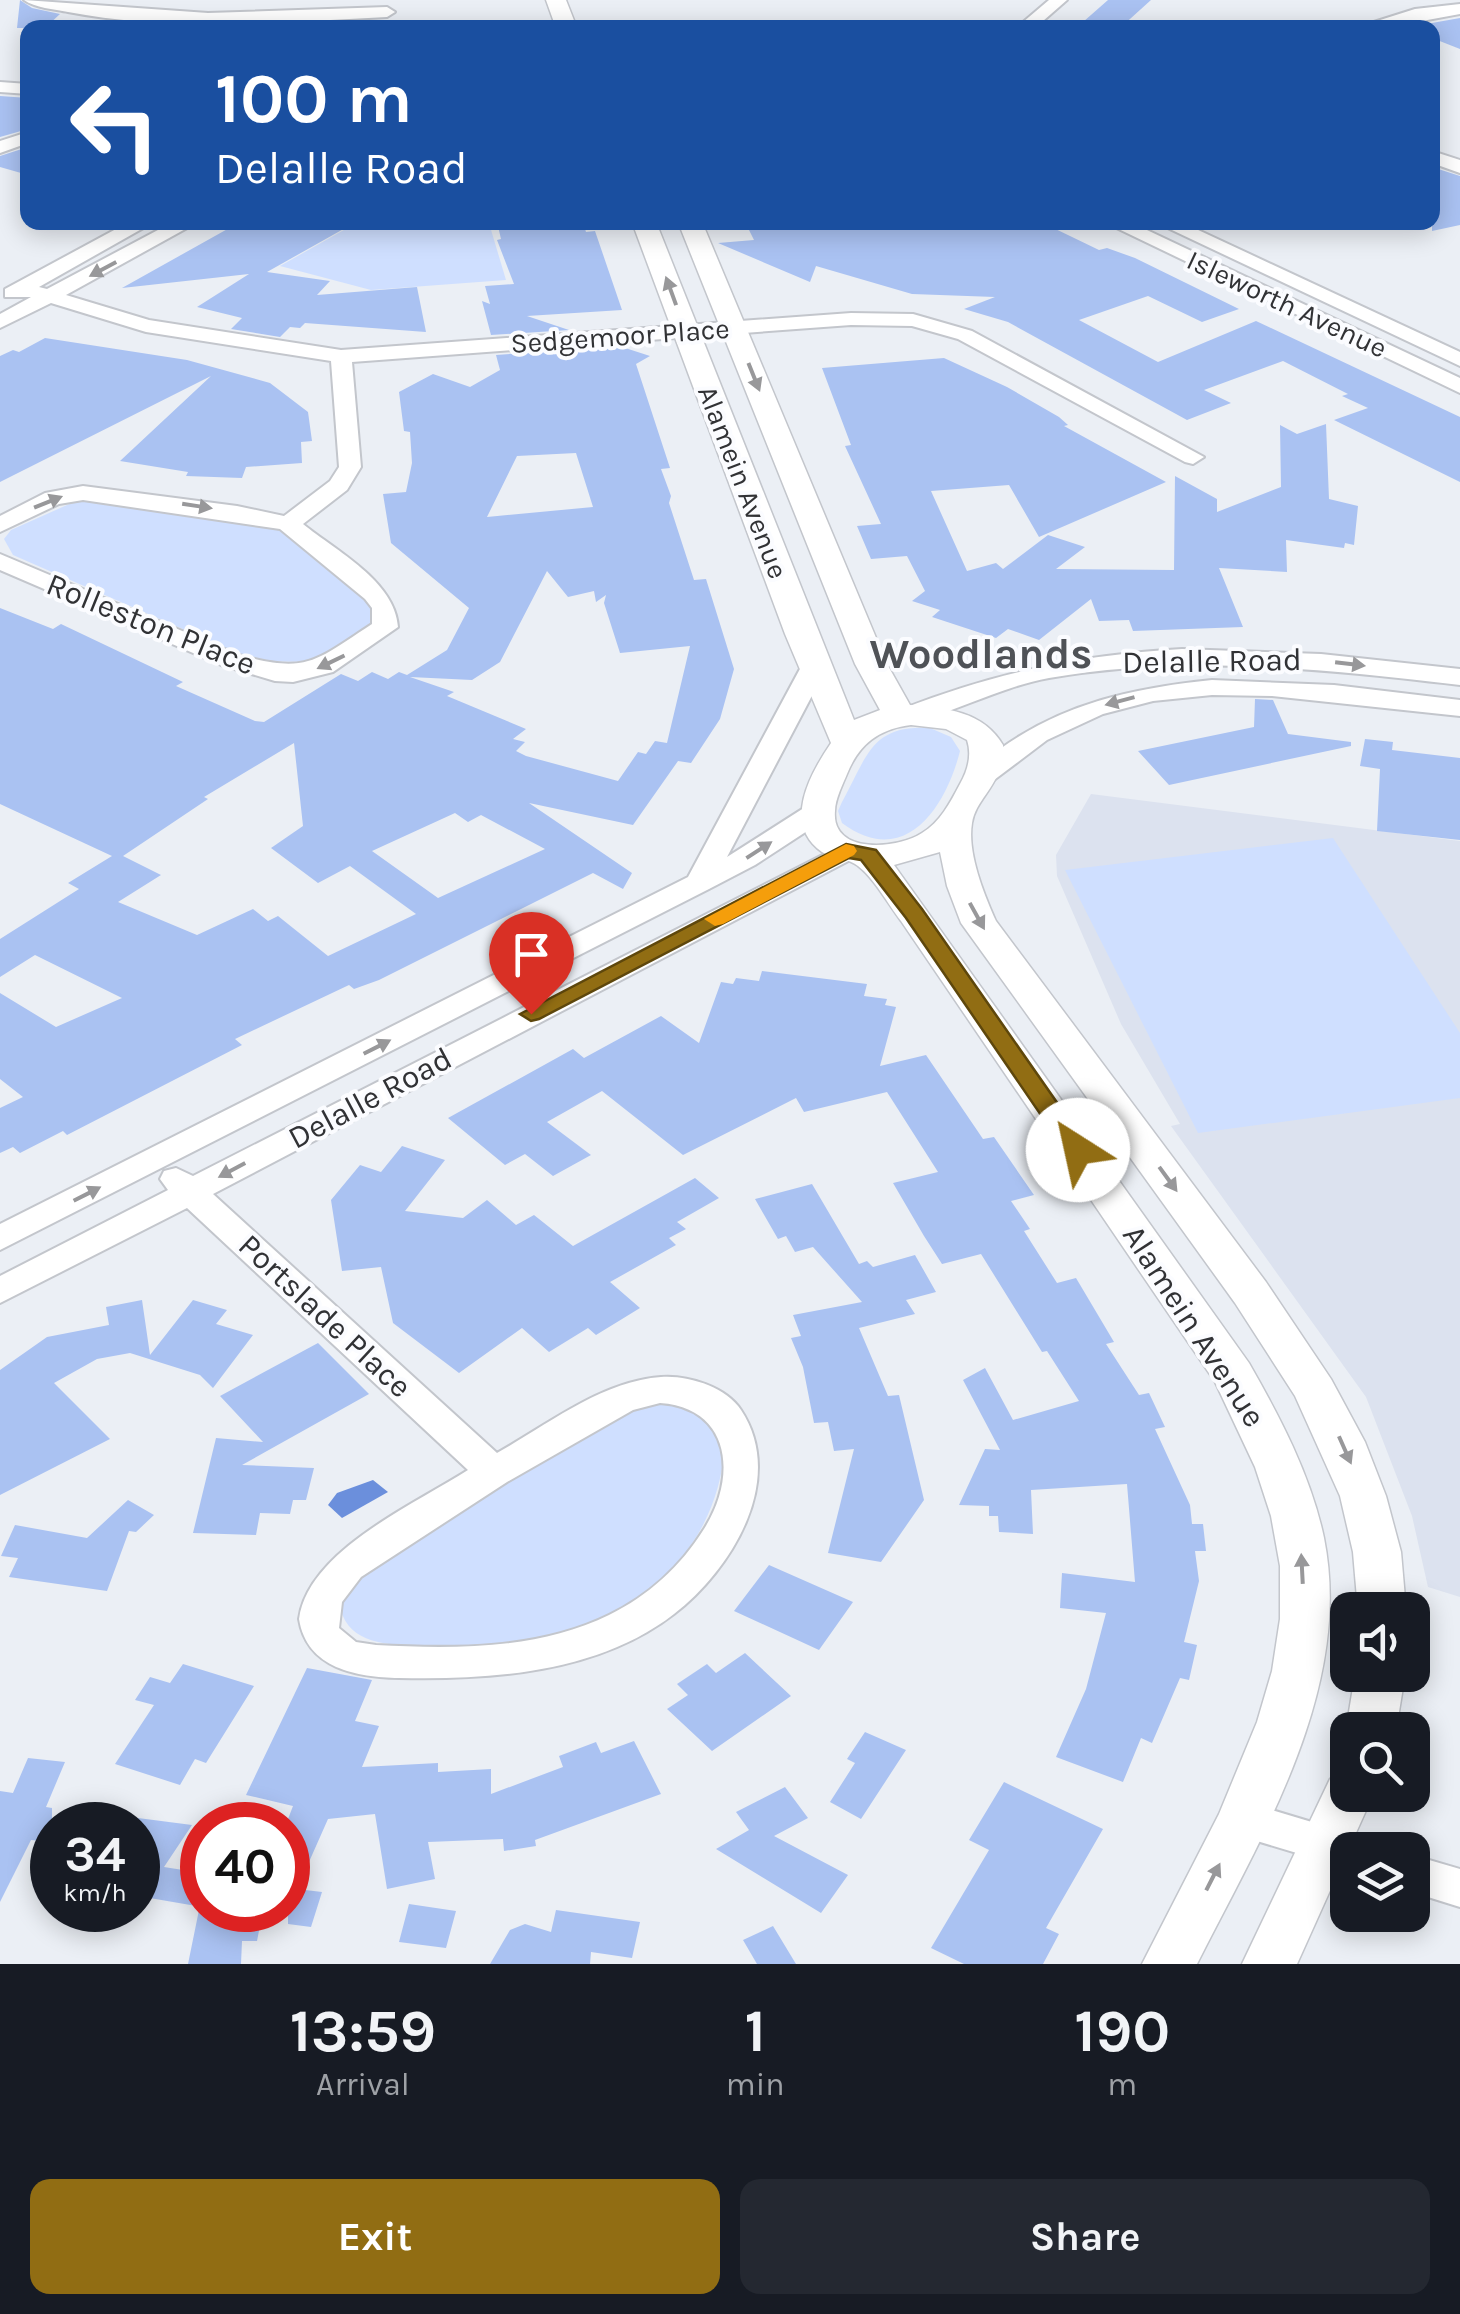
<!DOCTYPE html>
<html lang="en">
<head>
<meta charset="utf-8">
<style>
  :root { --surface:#171b24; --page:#242831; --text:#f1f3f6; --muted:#9ea1a6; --accent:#916d13 }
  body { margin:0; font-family:Karla,sans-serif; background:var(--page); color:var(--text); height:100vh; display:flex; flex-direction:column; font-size:38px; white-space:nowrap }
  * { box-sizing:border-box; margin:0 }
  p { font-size:32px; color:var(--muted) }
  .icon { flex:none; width:55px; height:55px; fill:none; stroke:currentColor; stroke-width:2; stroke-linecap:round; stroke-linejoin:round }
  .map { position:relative; height:1964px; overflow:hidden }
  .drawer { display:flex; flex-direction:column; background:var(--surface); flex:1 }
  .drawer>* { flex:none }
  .banner { position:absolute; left:20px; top:20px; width:1420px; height:210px; border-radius:20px; box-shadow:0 5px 25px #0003; background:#1a4fa0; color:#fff; overflow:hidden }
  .controls { position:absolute; left:1330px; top:1592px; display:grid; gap:20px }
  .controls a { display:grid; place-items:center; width:100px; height:100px; border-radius:20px; background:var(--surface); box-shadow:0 5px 25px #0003; font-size:50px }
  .speed { position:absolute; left:30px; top:1802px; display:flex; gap:20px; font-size:50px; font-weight:700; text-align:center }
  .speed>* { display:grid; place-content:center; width:130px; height:130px; border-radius:50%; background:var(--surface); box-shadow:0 5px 25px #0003; line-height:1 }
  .speed small { font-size:25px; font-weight:400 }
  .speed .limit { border:15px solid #d22; background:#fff; color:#111 }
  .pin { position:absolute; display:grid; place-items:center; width:85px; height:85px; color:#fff; margin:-102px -42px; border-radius:50% 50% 50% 0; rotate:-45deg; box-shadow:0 0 10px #0007 }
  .pin .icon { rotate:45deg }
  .me { position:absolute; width:110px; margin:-55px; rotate:325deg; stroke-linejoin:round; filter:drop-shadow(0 0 8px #0008) }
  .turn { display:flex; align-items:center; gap:35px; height:210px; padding:0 30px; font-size:45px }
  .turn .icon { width:130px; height:130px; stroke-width:2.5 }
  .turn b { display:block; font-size:70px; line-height:85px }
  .eta { display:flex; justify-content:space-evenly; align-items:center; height:170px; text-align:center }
  .eta b { font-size:60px; font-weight:700; line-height:70px }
  .primary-button { display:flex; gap:20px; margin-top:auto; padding:20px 30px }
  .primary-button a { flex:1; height:115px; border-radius:20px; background:var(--accent); color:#fff; font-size:40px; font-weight:700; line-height:115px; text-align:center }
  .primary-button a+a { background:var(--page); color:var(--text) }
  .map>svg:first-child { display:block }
  .built { fill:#dce2ef }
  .green { fill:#cfdfff }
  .water { fill:#6b8fdc }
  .building { fill:#aac2f2; fill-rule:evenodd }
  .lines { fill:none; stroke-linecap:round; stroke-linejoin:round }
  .minor-casing { stroke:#c3c6cc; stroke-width:4 }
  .tertiary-casing { stroke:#c3c6cc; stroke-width:3 }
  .minor { fill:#fff; fill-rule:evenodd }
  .tertiary { fill:#fff; fill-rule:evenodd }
  .oneway { fill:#98989a }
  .route { fill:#916d13; stroke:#5e470c; stroke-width:2.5 }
  .slow { fill:#f59e0b }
  .labels { text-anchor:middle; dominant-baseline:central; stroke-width:8; stroke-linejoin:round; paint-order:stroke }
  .far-street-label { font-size:28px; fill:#313235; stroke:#fbfcff }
  .street-label { font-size:32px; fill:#313235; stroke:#fbfcff }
  .district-label { font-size:42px; font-weight:bold; fill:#4f5257; stroke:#fbfcff }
</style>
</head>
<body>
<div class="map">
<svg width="1460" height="1964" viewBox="0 0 1460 1964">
  <rect width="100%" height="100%" fill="#ebeff5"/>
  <path class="built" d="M 1091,794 L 1460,841 L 1460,1597 L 1428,1587 L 1412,1516 L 1366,1397 L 1171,1126 L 1180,1124 L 1121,1024 L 1057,876 L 1056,855 Z"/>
  <path class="green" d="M 358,222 L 489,223 L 506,280 L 371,290 L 280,266 Z
    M 85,497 L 275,527 L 370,605 L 375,618 L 357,640 L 309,662 L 256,661 L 13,555 L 4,539 L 11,530 Z
    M 930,728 L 951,737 L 960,751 C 946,807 905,870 842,823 L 838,811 L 842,802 C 867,757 871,724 930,728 Z
    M 1333,838 L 1460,1033 L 1460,1098 L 1198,1133 L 1065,870 Z
    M 644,1400 L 699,1405 L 725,1445 C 721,1505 692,1559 643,1595 C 580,1642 491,1652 415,1646 C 380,1644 345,1642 339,1602 L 354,1572 Z"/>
  <path class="water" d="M 373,1480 L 388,1492 L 342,1518 L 328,1505 L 337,1493 Z"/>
  <path class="building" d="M 20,0 L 32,8 L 60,14 L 45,28 L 17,28 Z
    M 1108,0 L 1151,0 L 1120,28 L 1083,22 Z
    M 1460,18 L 1460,49 L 1432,38 L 1432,23 Z
    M 0,96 L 28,98 L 28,129 L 0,137 Z
    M 28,147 L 28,175 L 0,167 L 0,156 Z
    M 1432,167 L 1460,176 L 1460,225 L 1432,231 Z
    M 240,222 L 356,222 L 267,272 L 330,281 L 317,295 L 417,287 L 426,332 L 305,323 L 300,328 L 290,327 L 280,337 L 231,329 L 242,318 L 197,307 L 249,274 L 122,288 Z
    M 497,222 L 583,222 L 586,232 L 595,231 L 622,310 L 527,316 L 569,330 L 491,335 L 482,301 L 490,304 L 485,286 L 514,284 L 497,240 L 501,239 Z
    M 745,222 L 1041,222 L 1099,250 L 1107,248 L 1135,258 L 1239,309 L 1202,322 L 1148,296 L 1079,320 L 1158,362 L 1256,321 L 1460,417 L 1460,482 L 1334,420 L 1368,408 L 1342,396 L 1348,394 L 1283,361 L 1204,390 L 1231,403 L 1187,420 L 1008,322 L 964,309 L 995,297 L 912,294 L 816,266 L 810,282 L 718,243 L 754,240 Z
    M 45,338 L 187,360 L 270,383 L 308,412 L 312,441 L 301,442 L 302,463 L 246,467 L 242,478 L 186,476 L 188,472 L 120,461 L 211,376 L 0,482 L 0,356 L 13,350 L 19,352 Z
    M 619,346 L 650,356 L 636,364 L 670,468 L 661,469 L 671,496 L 669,503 L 694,580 L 706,579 L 734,669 L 720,719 L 691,763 L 678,761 L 633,825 L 529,803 L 632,873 L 623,889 L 593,873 L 379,980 L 354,989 L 349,985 L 235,1039 L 242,1045 L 67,1135 L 63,1131 L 20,1153 L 13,1147 L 0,1153 L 0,1108 L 23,1097 L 0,1079 L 0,993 L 56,1027 L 122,998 L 35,955 L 0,977 L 0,939 L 79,889 L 68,883 L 112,856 L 0,804 L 0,608 L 53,629 L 61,624 L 183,682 L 176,686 L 255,721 L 264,722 L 341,674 L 358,681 L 372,672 L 388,679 L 399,672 L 407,675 L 447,650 L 469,608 L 391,543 L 383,494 L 406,492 L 412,463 L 410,432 L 404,431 L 399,392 L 433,374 L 470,387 L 500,370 L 496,355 ZM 576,453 L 593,507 L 487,517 L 517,456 ZM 547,571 L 568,597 L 594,591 L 596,602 L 606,595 L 604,603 L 620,653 L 690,646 L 667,743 L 655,741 L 646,754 L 638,752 L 618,781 L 526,756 L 516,751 L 525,742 L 513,739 L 526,729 L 447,696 L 454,692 L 410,677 L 472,680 L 500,662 ZM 294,743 L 303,826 L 271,848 L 318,883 L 350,866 L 416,914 L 328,956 L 278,916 L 268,921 L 253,909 L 197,935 L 118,902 L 161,875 L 123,856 L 208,799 L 204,797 ZM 455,813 L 468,822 L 481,815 L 545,849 L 438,898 L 372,851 Z
    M 944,358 L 1007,387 L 1059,417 L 1068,425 L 1064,426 L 1166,482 L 1039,537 L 1009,485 L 931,491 L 967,571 L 996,563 L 1003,569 L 1048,535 L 1085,547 L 1056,569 L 1174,570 L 1175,476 L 1217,499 L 1217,512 L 1281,487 L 1280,425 L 1297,434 L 1326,424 L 1329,499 L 1358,506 L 1354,545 L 1345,543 L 1344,548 L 1286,540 L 1287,572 L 1219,568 L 1243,627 L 1133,631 L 1129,620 L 1099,621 L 1091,599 L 1039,640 L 1008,629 L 996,638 L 932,617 L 940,610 L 912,601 L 925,591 L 907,556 L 871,559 L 857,526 L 881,524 L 845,446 L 851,445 L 822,368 Z
    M 1255,699 L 1273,700 L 1288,734 L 1351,742 L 1351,746 L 1169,785 L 1138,751 L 1254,727 Z
    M 1365,739 L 1393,742 L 1392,750 L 1460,758 L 1460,840 L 1377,831 L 1380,769 L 1360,766 Z
    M 762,971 L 867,984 L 864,996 L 887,999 L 885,1005 L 896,1007 L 880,1066 L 926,1055 L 983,1139 L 994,1137 L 1034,1195 L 1011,1201 L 1030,1229 L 1024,1231 L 1057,1283 L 1076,1278 L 1114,1342 L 1106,1344 L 1139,1395 L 1149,1393 L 1165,1427 L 1155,1429 L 1190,1505 L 1192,1524 L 1203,1524 L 1206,1551 L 1195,1551 L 1199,1581 L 1184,1642 L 1197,1645 L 1189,1680 L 1180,1678 L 1152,1743 L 1141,1738 L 1123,1782 L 1056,1757 L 1086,1689 L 1106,1613 L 1060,1608 L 1062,1573 L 1135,1582 L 1127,1484 L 1031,1490 L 1033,1534 L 999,1532 L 998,1516 L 989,1516 L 989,1506 L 959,1505 L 985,1449 L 1000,1450 L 963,1380 L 985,1368 L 1013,1420 L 1079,1401 L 1047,1351 L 1042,1352 L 981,1254 L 942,1264 L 924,1236 L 893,1183 L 938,1172 L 887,1092 L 804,1112 L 796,1098 L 683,1155 L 602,1091 L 547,1122 L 591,1155 L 553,1176 L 525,1154 L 505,1165 L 448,1118 L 573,1049 L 584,1058 L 661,1016 L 699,1043 L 721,982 L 733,984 L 736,978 L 759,981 Z
    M 402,1146 L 445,1160 L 405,1211 L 463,1218 L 487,1200 L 516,1225 L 534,1215 L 573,1246 L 695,1178 L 719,1198 L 677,1222 L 686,1229 L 669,1238 L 676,1245 L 610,1282 L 640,1308 L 596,1335 L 588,1328 L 549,1352 L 522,1328 L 459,1373 L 393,1323 L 381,1267 L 342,1271 L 331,1200 L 360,1165 L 381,1172 Z
    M 812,1184 L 859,1264 L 867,1261 L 873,1267 L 915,1255 L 936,1292 L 906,1300 L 915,1314 L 859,1328 L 888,1396 L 899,1395 L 924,1500 L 881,1562 L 828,1553 L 854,1449 L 834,1451 L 828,1422 L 814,1423 L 803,1367 L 791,1338 L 801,1336 L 793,1315 L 862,1302 L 813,1247 L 795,1252 L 786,1236 L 778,1239 L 755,1199 Z
    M 142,1300 L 150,1355 L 193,1300 L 227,1310 L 216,1324 L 253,1335 L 213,1388 L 200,1375 L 130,1353 L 97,1359 L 54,1383 L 110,1439 L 0,1495 L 0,1370 L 47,1337 L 109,1325 L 106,1307 Z
    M 318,1343 L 369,1394 L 242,1465 L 314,1468 L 306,1500 L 293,1500 L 290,1514 L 260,1513 L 256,1535 L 193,1533 L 216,1438 L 263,1442 L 220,1396 Z
    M 128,1500 L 154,1515 L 136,1532 L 129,1531 L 107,1591 L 9,1577 L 18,1558 L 1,1556 L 15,1525 L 87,1538 Z
    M 769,1565 L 853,1602 L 819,1650 L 734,1611 Z
    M 745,1653 L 791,1696 L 712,1751 L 667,1709 L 688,1695 L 677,1684 L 707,1664 L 716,1673 Z
    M 183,1664 L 254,1686 L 206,1763 L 195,1759 L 180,1785 L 115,1764 L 154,1705 L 135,1700 L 150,1677 L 170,1683 Z
    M 307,1668 L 372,1680 L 355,1721 L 379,1726 L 362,1767 L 438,1763 L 438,1772 L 491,1769 L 491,1794 L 563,1767 L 559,1756 L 596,1742 L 601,1753 L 634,1741 L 661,1794 L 535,1840 L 536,1846 L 504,1851 L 503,1839 L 428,1842 L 435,1879 L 387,1889 L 375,1814 L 328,1819 L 297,1889 L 322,1892 L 311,1927 L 288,1924 L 288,1819 L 293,1806 L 246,1795 Z
    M 865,1732 L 906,1750 L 861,1819 L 830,1802 L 855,1763 L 847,1759 Z
    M 28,1758 L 65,1762 L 46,1807 L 52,1808 L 52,1842 L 31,1840 L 0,1902 L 0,1791 L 13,1793 Z
    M 1004,1782 L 1103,1829 L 1046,1928 L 1059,1934 L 1043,1964 L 964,1964 L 931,1948 L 989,1850 L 969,1840 Z
    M 785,1787 L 808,1818 L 774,1836 L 848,1875 L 821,1913 L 716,1849 L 749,1830 L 736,1812 Z
    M 138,1818 L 192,1825 L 164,1867 L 202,1873 L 202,1907 L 144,1897 L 138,1907 Z
    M 409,1904 L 456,1911 L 446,1948 L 399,1942 Z
    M 199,1910 L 263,1910 L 257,1941 L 242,1941 L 241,1964 L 188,1964 Z
    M 556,1910 L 640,1922 L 632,1958 L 591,1952 L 590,1964 L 490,1964 L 510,1930 L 525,1924 L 551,1932 Z
    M 773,1926 L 796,1964 L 757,1964 L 743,1940 Z"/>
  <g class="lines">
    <g class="minor-casing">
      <path id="minor" d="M 24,0 L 208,13 L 387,7 L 395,12 L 387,17 C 282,22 172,32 68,12 C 54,9 35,8 24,0 Z
        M 1049,0 L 1067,0 L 1035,28 L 1016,28 Z
        M 1460,4 L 1460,14 L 1384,28 L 1355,28 L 1415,9 Z
        M 0,82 L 28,84 L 28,94 L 0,92 Z
        M 28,132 L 28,143 L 0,153 L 0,141 Z
        M 1432,151 L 1460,160 L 1460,173 L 1432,163 Z
        M 129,222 L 154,222 L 39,287 L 47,289 L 173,222 L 198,222 L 66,295 L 149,320 L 341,350 L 851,313 L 913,314 L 972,331 L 1204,457 L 1193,464 L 1185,462 L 958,339 L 912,326 L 851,325 L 352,362 L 361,467 L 347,490 L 303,524 C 336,551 395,581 398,627 L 333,672 L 293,682 L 275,681 L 221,665 L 0,570 L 0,554 L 239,655 C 308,674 315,661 372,624 L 372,608 L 365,599 L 280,529 L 83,500 L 59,504 L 0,532 L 0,516 L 45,493 L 83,486 L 237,506 L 284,516 L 330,481 L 339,467 L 331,361 L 146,332 L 51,303 L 0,328 L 0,314 L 31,297 L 5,297 L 5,289 Z
        M 1104,222 L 1130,222 L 1460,378 L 1460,393 Z
        M 1155,222 L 1181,222 L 1460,352 L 1460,366 Z
        M 1182,649 L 1321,654 L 1460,669 L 1460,685 C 1323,669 1186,654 1049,678 C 1000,687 958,711 911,723 L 898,715 L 902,709 C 997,672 1080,655 1182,649 Z
        M 814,659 L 827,667 L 727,857 L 807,806 L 827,806 L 831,812 L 827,818 L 755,865 L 709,889 L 0,1250 L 0,1224 L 688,877 L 801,667 Z
        M 1212,680 L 1334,685 L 1460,700 L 1460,716 L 1272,696 L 1212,695 L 1153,701 L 1103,714 L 1047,740 L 994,780 L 974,780 L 970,774 C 978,764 990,757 1000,749 C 1064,703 1134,688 1212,680 Z
        M 846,843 L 856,845 L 860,851 L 856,857 L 213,1194 L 497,1453 C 547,1425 602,1381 661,1377 C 688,1375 726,1387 741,1410 C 787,1480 731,1570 674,1614 C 598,1673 492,1680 399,1678 C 357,1677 307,1669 299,1619 C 308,1551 415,1504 468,1470 L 187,1208 L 0,1303 L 0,1276 L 168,1190 L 160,1179 L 164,1171 L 176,1168 L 193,1176 ZM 660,1403 C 732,1408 737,1478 704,1529 C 681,1566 648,1596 609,1615 C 538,1650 452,1649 376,1645 L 356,1642 L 339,1628 L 342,1602 L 361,1577 L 507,1482 L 633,1410 Z
        M 1242,1801 L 1355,1835 L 1361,1848 L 1348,1850 L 1348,1863 L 1340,1866 L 1227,1832 L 1221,1819 L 1227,1806 Z
        M 1412,1855 L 1460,1869 L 1460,1907 L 1412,1892 Z"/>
    </g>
    <g class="tertiary-casing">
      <path id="tertiary" d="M 546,0 L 566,0 L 577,28 L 556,28 Z
        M 632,222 L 656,222 L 854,720 L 880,710 L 855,664 L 678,222 L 702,222 L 887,664 L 910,705 C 946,708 983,711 1003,745 C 1004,785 976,797 972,823 C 967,853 984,894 996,921 L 1266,1282 L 1331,1379 L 1365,1442 L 1386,1496 L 1401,1552 L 1406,1610 L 1358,1610 L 1353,1552 L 1340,1496 L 1295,1396 L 1235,1303 L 961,923 L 947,886 L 940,852 L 894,865 L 1249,1363 C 1280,1417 1311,1476 1324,1538 C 1354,1688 1261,1837 1197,1964 L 1142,1964 L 1219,1814 L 1257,1722 L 1272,1671 L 1280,1619 L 1280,1566 L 1271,1516 L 1255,1467 L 1215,1382 L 901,921 C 888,904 874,878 858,866 C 849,858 833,859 822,852 C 782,824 810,774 831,743 L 785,634 ZM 911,725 L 946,729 L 967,740 C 972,755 968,770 960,784 C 950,803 940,822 922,833 C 898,849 831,855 835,811 C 835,799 843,784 847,774 C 859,744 879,729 911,725 Z
        M 1355,1675 L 1405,1675 L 1396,1730 L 1348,1730 L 1348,1733 L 1346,1730 Z
        M 1348,1772 L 1348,1795 L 1373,1795 L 1297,1964 L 1242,1964 L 1330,1779 Z"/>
    </g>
    <use href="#minor" class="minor"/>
    <use href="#tertiary" class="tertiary"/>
  </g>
  <defs><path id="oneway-solid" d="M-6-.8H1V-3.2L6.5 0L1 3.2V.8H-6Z" transform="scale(2.5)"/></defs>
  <g class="oneway">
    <use href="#oneway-solid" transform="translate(103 269) rotate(152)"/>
    <use href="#oneway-solid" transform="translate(671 291) rotate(-110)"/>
    <use href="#oneway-solid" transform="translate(754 377) rotate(68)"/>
    <use href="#oneway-solid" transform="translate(48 502) rotate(-22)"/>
    <use href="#oneway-solid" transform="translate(197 506) rotate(9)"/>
    <use href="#oneway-solid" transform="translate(331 662) rotate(154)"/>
    <use href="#oneway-solid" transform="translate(1350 664) rotate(7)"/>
    <use href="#oneway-solid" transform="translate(1120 701) rotate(165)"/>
    <use href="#oneway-solid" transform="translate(759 850) rotate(-33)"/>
    <use href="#oneway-solid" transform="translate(977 916) rotate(61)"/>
    <use href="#oneway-solid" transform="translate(377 1047) rotate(-27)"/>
    <use href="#oneway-solid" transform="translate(232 1170) rotate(152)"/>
    <use href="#oneway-solid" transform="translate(1168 1179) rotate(54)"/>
    <use href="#oneway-solid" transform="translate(87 1194) rotate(-27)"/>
    <use href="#oneway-solid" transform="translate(1345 1450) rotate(66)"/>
    <use href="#oneway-solid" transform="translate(1302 1569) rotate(-93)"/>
    <use href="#oneway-solid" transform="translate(1213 1877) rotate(-63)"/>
  </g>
  <path class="route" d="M 846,844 L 876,850 L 922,909 L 1086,1144 L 1090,1150 L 1086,1156 L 1069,1156 L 906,918 L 861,860 L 849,858 L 539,1019 L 531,1021 L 520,1014 Z"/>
  <path class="slow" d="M 846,844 L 854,846 L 857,851 L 854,855 L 723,924 L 715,926 L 704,919 Z"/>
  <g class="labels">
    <g class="far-street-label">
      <text transform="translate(1287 304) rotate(25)">Isleworth Avenue</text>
      <text transform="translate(620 336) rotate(-4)">Sedgemoor Place</text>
      <text transform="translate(743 482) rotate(69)">Alamein Avenue</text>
    </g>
    <g class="street-label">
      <text transform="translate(151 624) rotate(22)">Rolleston Place</text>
      <text transform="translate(1212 661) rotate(-1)">Delalle Road</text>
      <text transform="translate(370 1098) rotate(-28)">Delalle Road</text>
      <text transform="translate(325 1316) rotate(43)">Portslade Place</text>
      <text transform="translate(1194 1326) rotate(57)">Alamein Avenue</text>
    </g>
    <g class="district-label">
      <text x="981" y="654">Woodlands</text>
    </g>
  </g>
</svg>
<div class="controls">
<a><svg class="icon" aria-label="sound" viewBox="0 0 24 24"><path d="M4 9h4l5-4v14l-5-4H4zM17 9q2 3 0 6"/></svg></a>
<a><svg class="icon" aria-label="search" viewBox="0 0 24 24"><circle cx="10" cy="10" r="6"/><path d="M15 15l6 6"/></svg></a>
<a><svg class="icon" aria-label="layers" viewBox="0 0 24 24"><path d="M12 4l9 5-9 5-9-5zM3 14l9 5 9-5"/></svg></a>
</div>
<div class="speed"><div>34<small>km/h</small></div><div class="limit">40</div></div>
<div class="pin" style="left:531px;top:1014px;background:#d93025"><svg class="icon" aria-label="arrive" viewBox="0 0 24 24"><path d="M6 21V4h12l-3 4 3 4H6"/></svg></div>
<svg class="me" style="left:1078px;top:1150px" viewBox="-20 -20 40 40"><circle r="19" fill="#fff"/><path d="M0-13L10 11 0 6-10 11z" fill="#916d13"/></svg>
<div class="banner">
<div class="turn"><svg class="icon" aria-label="left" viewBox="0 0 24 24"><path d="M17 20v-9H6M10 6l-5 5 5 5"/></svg><div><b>100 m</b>Delalle Road</div></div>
</div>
</div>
<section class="drawer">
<div class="eta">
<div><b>13:59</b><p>Arrival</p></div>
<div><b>1</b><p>min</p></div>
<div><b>190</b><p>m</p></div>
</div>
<div class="primary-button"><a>Exit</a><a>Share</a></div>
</section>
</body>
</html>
